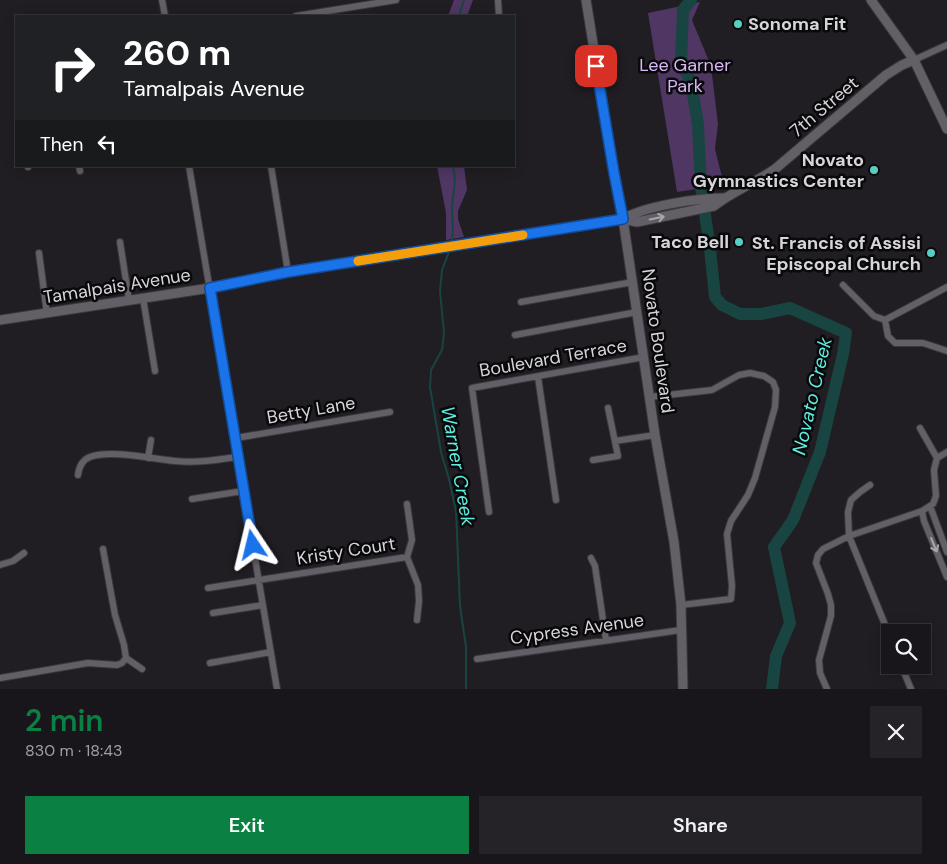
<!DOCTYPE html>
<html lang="en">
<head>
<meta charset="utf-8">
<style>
  :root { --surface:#18161a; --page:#252327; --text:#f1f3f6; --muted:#9f9fa2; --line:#363539; --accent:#0b8043 }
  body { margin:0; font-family:"DM Sans",sans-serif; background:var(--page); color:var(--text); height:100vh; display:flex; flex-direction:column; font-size:19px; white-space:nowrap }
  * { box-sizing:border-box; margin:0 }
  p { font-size:16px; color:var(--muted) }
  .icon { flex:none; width:28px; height:28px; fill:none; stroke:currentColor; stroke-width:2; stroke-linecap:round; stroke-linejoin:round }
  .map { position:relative; height:689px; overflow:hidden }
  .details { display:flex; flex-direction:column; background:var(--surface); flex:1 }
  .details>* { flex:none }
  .guide { position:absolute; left:15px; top:15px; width:500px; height:152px; border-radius:0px; box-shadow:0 2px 12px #0003,0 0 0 1px var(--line); background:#202124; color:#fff; overflow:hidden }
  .buttons { position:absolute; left:881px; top:624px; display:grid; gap:10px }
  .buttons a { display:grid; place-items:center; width:50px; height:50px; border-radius:0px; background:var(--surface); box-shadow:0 2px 12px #0003,0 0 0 1px var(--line); font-size:25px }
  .pin { position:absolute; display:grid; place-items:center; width:42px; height:42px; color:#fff; margin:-21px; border-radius:10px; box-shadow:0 2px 8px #0006 }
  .me { position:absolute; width:55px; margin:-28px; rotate:350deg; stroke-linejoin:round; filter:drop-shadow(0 0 4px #0008) }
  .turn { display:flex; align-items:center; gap:18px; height:105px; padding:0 25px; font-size:22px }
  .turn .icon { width:65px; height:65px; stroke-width:2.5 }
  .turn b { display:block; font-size:35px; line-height:42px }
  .then { display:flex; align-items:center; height:48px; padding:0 25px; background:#0003; gap:10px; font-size:19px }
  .round { display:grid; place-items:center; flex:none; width:52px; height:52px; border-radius:0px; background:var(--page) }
  .overview { display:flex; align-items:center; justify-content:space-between; height:85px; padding:0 25px }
  h1 { font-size:30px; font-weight:600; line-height:38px; color:var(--accent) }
  .action { display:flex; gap:10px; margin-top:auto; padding:10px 25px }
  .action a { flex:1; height:58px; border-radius:0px; background:var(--accent); color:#fff; font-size:20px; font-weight:600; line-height:58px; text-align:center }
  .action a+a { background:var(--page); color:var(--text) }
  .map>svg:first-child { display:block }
  .green { fill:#4f3663 }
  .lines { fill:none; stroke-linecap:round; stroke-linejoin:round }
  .stream { stroke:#184541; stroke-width:2 }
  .river { stroke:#184541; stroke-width:12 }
  .street-casing { stroke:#3b383d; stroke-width:8 }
  .secondary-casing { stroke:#3b383d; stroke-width:11 }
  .street { stroke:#625f66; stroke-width:6 }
  .secondary { stroke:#625f66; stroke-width:9 }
  .oneway { stroke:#a8a6ab }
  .route-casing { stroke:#114b97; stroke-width:12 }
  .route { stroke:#1a73e8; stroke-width:9 }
  .slow { stroke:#f59e0b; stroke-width:9 }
  .poi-dot { fill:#57cec2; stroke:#09080a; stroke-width:2 }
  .labels { text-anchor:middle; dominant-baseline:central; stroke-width:5; stroke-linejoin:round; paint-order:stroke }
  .poi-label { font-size:18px; font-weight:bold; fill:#d7d5d9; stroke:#09080a; text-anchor:end }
  .park-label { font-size:18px; fill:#d9b8f7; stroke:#09080a }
  .street-label { font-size:18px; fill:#d7d5d9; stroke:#09080a }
  .water-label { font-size:19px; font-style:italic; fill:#5feddf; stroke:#09080a }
</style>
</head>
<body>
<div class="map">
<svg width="947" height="689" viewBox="0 0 947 689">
  <rect width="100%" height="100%" fill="#201d23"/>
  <path class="green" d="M 454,0 L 473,0 L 467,16 L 448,16 Z
    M 700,2 L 692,20 L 711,66 L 718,124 L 715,149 L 724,185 L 677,192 L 648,13 Z
    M 437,166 L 464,166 L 467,190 L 458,211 L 458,219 L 464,237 L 446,240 L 446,213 Z"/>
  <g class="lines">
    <path class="stream" d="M 459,16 L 464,0
      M 452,240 C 454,229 452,218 452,207 C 453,192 457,182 453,166
      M 449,252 L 442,270 L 440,291 L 444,333 L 442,350 L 431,370 L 430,387 L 441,452 L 449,479 L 456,511 L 460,606 L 466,647 L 466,689"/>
    <path class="river" d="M 691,0 L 683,10 L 681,64 L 691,81 L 698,125 L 701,187 L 710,249 L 715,297 L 722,305 L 740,314 L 761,314 L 790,308 L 846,333 L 843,354 L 820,452 L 793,520 L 774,547 L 790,623 L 776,656 L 772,689"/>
    <g class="street-casing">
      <path id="street" d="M 162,0 L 165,16
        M 498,0 L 499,16
        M 296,16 L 396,0
        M 914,60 L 947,45
        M 28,166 L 28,167
        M 79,166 L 80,171
        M 189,166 L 277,689
        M 271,166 L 288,272
        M 120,242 L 129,300
        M 39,253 L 47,314
        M 843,285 L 874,316 L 885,320
        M 143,298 L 155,371
        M 521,302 L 633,282
        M 885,320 L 888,336 L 895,343 L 923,343 L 947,351
        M 885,320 L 947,287
        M 515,335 L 637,312
        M 538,377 L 556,500
        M 650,397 L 712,390 L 739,375 L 750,373 L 764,376 L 773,382 L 776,390 L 775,407 L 755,478 L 748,495 L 731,521 L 727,534 L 732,586 L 731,599 L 681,605
        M 236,438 L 390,412
        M 615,441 L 655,435
        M 148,458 L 151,440
        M 937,458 L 947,452
        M 593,460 L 618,456 L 608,408
        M 78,475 C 79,467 82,460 90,457 C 111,449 152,459 175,461 C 196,463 216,460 237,457
        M 870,485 L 860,492 L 851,500 L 848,512 L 849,536 L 890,637
        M 192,499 L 243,491
        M 407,504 L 412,540 L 407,557 L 418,585 L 419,601 L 417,620
        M 930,506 L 947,552
        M 922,511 L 924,521 L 947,577
        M 489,512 L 472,388 L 644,357
        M 591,558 L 595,566 L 606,640
        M 0,565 L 13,561 L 24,553
        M 208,588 L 407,557
        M 213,613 L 263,605
        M 126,658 L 142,669
        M 477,659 L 681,630
        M 210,663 L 271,652
        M 901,665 L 911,689
        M 0,678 L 88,663 L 117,665 L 122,663 L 126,658 L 124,645 L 115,615 L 103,549
        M 827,689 L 820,673 L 819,660 L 831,616 L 831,605 L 828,594 L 816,563 L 818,555 L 823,549 L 849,536 L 922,511 L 933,504 L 936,496 L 934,470 L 937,458 L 920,428"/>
    </g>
    <g class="secondary-casing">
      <path id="secondary" d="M 586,0 L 614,173 L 623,219 L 655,435 L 674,542 L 681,605 L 683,689
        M 871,0 L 914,60 L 947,129
        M 623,219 L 637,222 L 714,206 C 733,191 755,183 775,169 L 886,75 L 902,65 L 914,60
        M 0,320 L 210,288 L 288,272 L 623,219 C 645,206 697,198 724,198"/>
    </g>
    <use href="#street" class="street"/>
    <use href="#secondary" class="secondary"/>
  </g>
  <defs><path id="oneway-shaft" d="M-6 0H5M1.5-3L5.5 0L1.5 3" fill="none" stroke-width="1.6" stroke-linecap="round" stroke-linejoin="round" transform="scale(1.25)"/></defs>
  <g class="oneway">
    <use href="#oneway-shaft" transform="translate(657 218) rotate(-11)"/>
    <use href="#oneway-shaft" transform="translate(934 545) rotate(68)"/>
  </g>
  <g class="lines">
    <g class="route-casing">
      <path id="route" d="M 253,545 L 210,288 L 288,272 L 623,219 L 614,173 L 596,66"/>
    </g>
    <use href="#route" class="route"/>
    <path class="slow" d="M 358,261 L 523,235"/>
  </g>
  <g class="poi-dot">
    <circle cx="738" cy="24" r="5"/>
    <circle cx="874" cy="170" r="5"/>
    <circle cx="739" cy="242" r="5"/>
    <circle cx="931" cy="253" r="5"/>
  </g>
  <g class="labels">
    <g class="poi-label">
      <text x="748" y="24" text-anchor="start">Sonoma Fit</text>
      <text x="864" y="160">Novato<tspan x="864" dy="21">Gymnastics Center</tspan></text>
      <text x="729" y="242">Taco Bell</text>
      <text x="921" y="243">St. Francis of Assisi<tspan x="921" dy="21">Episcopal Church</tspan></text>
    </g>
    <g class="park-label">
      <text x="685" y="65">Lee Garner<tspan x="685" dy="21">Park</tspan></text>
    </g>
    <g class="street-label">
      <text transform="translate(824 107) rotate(-40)">7th Street</text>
      <text transform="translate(117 286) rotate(-9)">Tamalpais Avenue</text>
      <text transform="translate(658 341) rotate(82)">Novato Boulevard</text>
      <text transform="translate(553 358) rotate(-10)">Boulevard Terrace</text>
      <text transform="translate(311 410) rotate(-10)">Betty Lane</text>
      <text transform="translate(346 551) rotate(-9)">Kristy Court</text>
      <text transform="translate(577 629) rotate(-8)">Cypress Avenue</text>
    </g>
    <g class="water-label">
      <text transform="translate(812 396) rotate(-77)">Novato Creek</text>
      <text transform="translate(458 466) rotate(80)">Warner Creek</text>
    </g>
  </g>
</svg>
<div class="buttons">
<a><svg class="icon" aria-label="search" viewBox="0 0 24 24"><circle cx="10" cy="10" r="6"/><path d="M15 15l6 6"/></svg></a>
</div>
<div class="pin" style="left:596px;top:66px;background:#d93025"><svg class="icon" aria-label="arrive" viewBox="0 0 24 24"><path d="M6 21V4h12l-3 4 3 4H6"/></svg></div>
<svg class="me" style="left:253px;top:545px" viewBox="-20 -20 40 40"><path d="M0-17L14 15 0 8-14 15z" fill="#1a73e8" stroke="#fff" stroke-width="4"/></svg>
<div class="guide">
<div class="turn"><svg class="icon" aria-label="right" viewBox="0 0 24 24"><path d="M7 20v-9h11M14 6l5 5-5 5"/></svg><div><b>260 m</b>Tamalpais Avenue</div></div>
<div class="then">Then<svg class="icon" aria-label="left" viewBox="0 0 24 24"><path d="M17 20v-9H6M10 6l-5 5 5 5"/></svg></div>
</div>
</div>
<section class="details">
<div class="overview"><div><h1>2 min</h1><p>830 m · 18:43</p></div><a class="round"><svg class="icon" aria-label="close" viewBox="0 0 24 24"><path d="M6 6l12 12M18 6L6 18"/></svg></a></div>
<div class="action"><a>Exit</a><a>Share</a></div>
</section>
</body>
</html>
